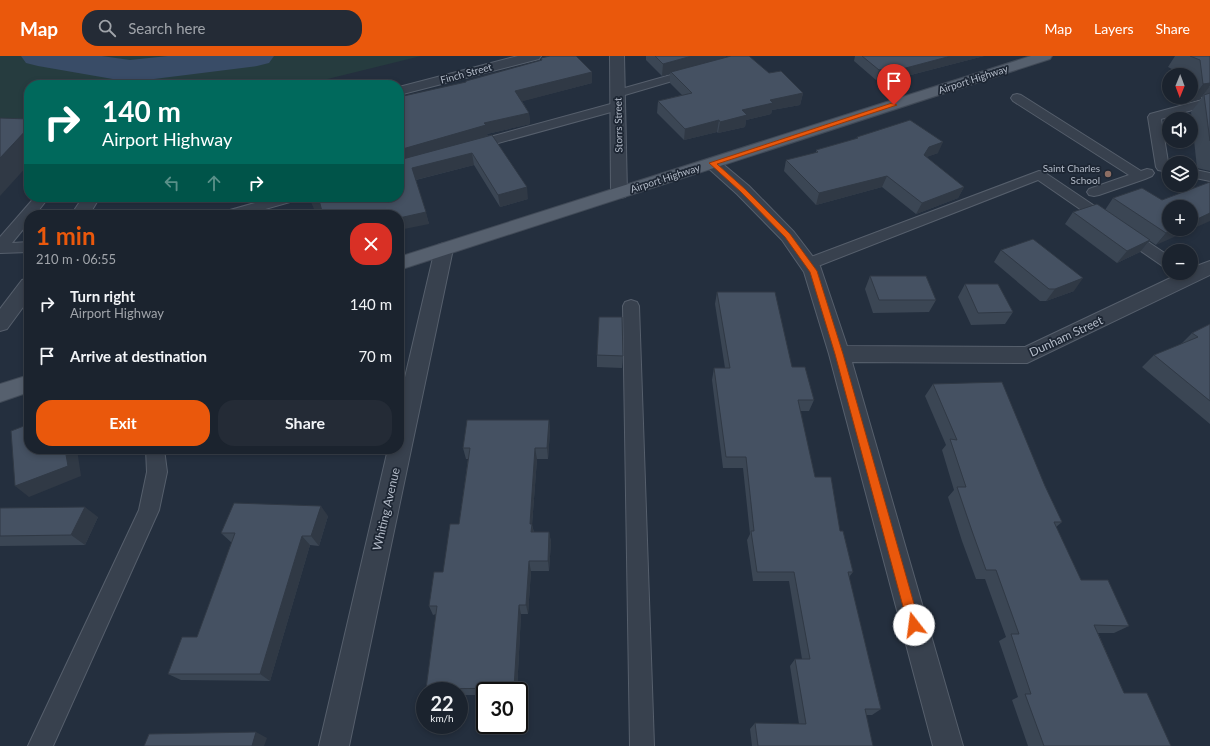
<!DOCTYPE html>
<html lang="en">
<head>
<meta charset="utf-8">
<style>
  :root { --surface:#1b232e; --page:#242b36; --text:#f1f3f6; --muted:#a0a4aa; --line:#39404a; --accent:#ea580c }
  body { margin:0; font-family:Lato,sans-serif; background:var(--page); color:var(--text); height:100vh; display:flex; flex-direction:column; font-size:15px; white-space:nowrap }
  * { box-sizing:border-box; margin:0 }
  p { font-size:13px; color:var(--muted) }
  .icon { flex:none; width:22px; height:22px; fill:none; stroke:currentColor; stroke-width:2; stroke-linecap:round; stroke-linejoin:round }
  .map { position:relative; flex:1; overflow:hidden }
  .sheet { position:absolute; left:24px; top:154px; width:380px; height:244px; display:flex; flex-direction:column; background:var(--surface); border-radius:16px; box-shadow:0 2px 6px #0003,0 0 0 1px var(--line) }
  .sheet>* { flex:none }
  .hud { position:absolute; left:24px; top:24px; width:380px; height:122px; border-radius:16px; box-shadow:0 2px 6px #0003,0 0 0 1px var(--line); background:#00695c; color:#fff; overflow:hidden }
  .needle { width:26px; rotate:181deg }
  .fabs { position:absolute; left:1162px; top:12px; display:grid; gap:8px }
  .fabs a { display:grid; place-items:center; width:36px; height:36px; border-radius:50%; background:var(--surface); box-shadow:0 2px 6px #0003,0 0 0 1px var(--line); font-size:20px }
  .speed { position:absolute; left:416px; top:626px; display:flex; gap:8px; font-size:20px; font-weight:700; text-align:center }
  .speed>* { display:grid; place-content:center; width:52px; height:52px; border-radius:50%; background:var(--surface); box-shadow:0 2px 6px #0003,0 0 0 1px var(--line); line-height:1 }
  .speed small { font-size:10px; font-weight:400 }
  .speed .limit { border:2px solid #111; border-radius:6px; background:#fff; color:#111 }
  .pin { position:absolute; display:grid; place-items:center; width:34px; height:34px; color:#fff; margin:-41px -17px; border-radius:50% 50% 50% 0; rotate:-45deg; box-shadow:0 0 4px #0007 }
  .pin .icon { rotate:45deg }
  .me { position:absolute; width:44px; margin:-22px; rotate:345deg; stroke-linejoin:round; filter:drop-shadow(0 0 3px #0008) }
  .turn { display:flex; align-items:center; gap:14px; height:84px; padding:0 12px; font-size:18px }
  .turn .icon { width:52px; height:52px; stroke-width:2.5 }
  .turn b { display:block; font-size:28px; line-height:34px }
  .lanes { display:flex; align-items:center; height:38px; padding:0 12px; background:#0003; justify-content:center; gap:20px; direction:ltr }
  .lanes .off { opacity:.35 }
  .round { display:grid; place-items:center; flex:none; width:42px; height:42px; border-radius:16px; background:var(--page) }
  .headline { display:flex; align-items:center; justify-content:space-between; height:68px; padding:0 12px }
  h1 { font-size:24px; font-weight:700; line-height:30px; color:var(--accent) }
  .cta { display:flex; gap:8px; margin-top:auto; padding:8px 12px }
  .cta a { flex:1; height:46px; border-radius:16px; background:var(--accent); color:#fff; font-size:16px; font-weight:700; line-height:46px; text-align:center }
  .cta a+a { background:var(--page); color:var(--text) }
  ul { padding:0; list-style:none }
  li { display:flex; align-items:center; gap:12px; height:52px; padding:0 12px }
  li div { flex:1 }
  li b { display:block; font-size:15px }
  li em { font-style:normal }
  header { display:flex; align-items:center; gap:24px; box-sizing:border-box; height:56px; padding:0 20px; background:var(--accent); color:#fff }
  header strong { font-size:19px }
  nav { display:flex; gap:22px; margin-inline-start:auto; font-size:14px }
  .search { width:280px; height:36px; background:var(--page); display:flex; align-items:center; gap:10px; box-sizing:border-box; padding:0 14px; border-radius:16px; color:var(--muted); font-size:15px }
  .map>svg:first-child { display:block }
  .green { fill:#263c3f }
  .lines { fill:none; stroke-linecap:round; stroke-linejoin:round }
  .river { fill:#394c67; fill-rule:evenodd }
  .lane-casing { stroke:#565f6c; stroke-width:2 }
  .street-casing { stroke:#565f6c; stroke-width:2 }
  .primary-casing { stroke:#414a57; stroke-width:2 }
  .lane { fill:#38414e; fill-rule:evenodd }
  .street { fill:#38414e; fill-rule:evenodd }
  .primary { fill:#56606e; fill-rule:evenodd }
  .wall { fill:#3b4654 }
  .shaded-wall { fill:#303945 }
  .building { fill:#455162; stroke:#303945 }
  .route { fill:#ea580c; stroke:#983908 }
  .education-dot { fill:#8d6e63; stroke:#1d2633; stroke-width:1.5 }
  .labels { text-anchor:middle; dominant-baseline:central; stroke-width:3.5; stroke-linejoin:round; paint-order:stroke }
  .far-street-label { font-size:10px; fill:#b4bcc9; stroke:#1d2633 }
  .far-poi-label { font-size:10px; fill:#b4bcc9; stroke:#1d2633; text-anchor:end }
  .street-label { font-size:12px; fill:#b4bcc9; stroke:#1d2633 }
</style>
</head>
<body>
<header>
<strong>Map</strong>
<div class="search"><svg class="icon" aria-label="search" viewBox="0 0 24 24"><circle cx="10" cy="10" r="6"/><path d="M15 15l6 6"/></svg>Search here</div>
<nav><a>Map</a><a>Layers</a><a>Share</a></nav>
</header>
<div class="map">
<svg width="1210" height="690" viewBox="0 0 1210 690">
  <rect width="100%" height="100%" fill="#242f3e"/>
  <path class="green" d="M 0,0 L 421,0 L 303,29 L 29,29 L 29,67 L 0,64 Z"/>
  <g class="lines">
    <path class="river" d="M 21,0 L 102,0 L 130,4 L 168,0 L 274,0 L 269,7 L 257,10 L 130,26 L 38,10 L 26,7 Z"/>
    <g class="lane-casing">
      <path id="lane" d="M 692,13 L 696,14 L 698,16 L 696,18 L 618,41 L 614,39 L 612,37 L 614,35 Z
        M 1208,30 L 1210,31 L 1210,49 L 1161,63 L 1169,112 L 1163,115 L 1158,114 L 1156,111 L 1148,61 L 1150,58 L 1202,44 L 1202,34 L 1204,32 Z
        M 1017,38 L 1021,39 L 1141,115 L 1147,113 L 1152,114 L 1154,117 L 1152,120 L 1145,123 L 1099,139 L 1094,140 L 1089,139 L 1087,136 L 1089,133 L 1129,119 L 1013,45 L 1011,42 L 1013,39 Z
        M 618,46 L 622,47 L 624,50 L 622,53 L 473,94 L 468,93 L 467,90 L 468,87 Z
        M 1191,113 L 1210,117 L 1210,125 L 1191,121 Z
        M 1039,115 L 1044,116 L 1169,200 L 1169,212 L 1164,211 L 1038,124 L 813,212 L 808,213 L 803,212 L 800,208 L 803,204 Z
        M 35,141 L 49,141 L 35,159 L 29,159 L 29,166 L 12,187 L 29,186 L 29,196 L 0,197 L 0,181 Z
        M 276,141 L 299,141 L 297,144 L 244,159 L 221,159 L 223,156 Z
        M 631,244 L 637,246 L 639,250 L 654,690 L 630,690 L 623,250 L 625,246 Z
        M 146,393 L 164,393 L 167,416 L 159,454 L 53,690 L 28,690 L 139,454 L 147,416 Z"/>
    </g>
    <g class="street-casing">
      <path id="street" d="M 518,0 L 541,0 L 539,3 L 399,39 L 399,31 Z
        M 610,0 L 624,0 L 627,137 L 625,141 L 619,142 L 613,141 L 611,137 Z
        M 712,102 L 718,104 L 749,130 L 794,176 L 820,210 L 847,290 L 1025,291 L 1181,217 L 1191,217 L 1191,212 L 1210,205 L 1210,219 L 1027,307 L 852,306 L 963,690 L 933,690 L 829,298 L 804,216 L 782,184 L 737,138 L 706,110 L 704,107 L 706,104 Z
        M 83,141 L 100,141 L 89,159 L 71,159 Z
        M 444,187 L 450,189 L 453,193 L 349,690 L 319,690 L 388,393 L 399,393 L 399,347 L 435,193 L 438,189 Z
        M 29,222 L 29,243 L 7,273 L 0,275 L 0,253 L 22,224 Z"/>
    </g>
    <g class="primary-casing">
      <path id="primary" d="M 1031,0 L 1052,0 L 1050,3 L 399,214 L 399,201 Z
        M 29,319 L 29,336 L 0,346 L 0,328 Z"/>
    </g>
    <use href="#lane" class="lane"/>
    <use href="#street" class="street"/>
    <use href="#primary" class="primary"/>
  </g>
  <path class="wall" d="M 646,0 L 726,0 L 726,1 L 769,17 L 803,37 L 800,49 L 772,54 L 771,58 L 746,64 L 745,71 L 718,77 L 717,76 L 684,84 L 657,57 L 658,45 L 682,39 L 670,27 L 670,18 L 662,20 L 646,4 Z
    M 855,0 L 984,0 L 899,22 L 895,20 L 876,24 L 854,5 Z
    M 1175,0 L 1210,0 L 1210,30 L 1200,43 L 1190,46 L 1190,41 L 1191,41 L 1191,19 L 1183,19 L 1168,11 Z
    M 541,2 L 592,16 L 592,27 L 522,45 L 529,57 L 530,68 L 487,78 L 488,80 L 528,143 L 500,151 L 474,109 L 416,124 L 429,168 L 399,159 L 322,156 L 316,158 L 466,26 L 541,4 Z
    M 1210,37 L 1210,115 L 1197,112 L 1191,56 L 1204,39 Z
    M 857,81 L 938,97 L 926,101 L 964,131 L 958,142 L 916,158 L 882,131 L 816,149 L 784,115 L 786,104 L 816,97 L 816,94 L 856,83 Z
    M 1210,126 L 1156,189 L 1150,185 L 1140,196 L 1117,207 L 1065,168 L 1073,156 L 1105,154 L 1113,142 L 1162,144 Z
    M 1001,194 L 1074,235 L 1046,245 L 1040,245 L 994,206 Z
    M 870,220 L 936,244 L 929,256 L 873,257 L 865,233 Z
    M 965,228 L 1013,256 L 1005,268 L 971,269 L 958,241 Z
    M 717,236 L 792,311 L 814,344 L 809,355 L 800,355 L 815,421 L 840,475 L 853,516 L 849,521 L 881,653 L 872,659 L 866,659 L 873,690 L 752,690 L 750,673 L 755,667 L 799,668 L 790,610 L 795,603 L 802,603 L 789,525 L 753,525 L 747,484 L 750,478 L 743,412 L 723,412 L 712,324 L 714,312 L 725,312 L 715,248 Z
    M 1210,268 L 1210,368 L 1142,311 L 1154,299 L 1180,289 L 1192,277 Z
    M 597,299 L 623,300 L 622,312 L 597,311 Z
    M 933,328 L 1045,430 L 1062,466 L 1056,471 L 1081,524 L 1129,570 L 1114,577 L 1098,577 L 1124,637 L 1171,690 L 1028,690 L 1012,644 L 1018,641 L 999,585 L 1006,581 L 985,523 L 976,523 L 962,485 L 948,441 L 954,434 L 942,394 L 946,389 L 925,340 Z
    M 549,364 L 550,375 L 548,403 L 537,403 L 532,469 L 534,476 L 549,476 L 551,486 L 549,515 L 531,515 L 528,558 L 521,558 L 517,635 L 485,635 L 485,639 L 459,639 L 459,635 L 428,635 L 426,633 L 436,558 L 433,559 L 429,550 L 443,516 L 459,468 L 468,403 L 466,403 L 463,392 Z
    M 0,452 L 98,461 L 85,489 L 0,490 Z
    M 328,460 L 319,490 L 310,489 L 270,625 L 181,624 L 168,618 L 197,581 L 232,487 L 221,477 Z"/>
  <path class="shaded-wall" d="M 692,0 L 726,0 L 726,2 L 671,16 L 670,18 L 662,20 L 663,8 Z
    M 951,0 L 984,0 L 899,22 L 902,13 Z
    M 899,10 L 895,20 L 876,24 L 879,14 Z
    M 592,16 L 592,27 L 516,47 L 515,35 Z
    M 1210,21 L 1210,30 L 1200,43 L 1190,46 L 1203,28 Z
    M 803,37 L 800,49 L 772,54 L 771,58 L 746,64 L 745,71 L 718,77 L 720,66 L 742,54 L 770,44 Z
    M 529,57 L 530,68 L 487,78 L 488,81 L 399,107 L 399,94 L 484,67 Z
    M 719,64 L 717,76 L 684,84 L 685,73 Z
    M 29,71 L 29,108 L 0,140 L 0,102 Z
    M 943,86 L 938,97 L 924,102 L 924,99 L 929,91 Z
    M 472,97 L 474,109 L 415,124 L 412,112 Z
    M 887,120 L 882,131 L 816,149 L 819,137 Z
    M 527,131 L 528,143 L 500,151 L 498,139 Z
    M 964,131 L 958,142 L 916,158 L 922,147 Z
    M 137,141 L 148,141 L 139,144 Z
    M 319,144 L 324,156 L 316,158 L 311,146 Z
    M 426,156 L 429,168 L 399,174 L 399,162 Z
    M 1210,157 L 1210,165 L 1156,189 L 1166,177 L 1175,173 L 1191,173 L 1191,166 Z
    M 1150,184 L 1140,196 L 1117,207 L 1127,195 Z
    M 1083,222 L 1074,235 L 1046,245 L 1055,233 Z
    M 549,364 L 550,375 L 548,403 L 547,392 Z
    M 535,392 L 537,403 L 532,469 L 534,478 L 533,486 L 530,468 Z
    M 65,393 L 77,393 L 81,420 L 29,441 L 15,430 Z
    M 321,450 L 328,460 L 319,490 L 311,480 Z
    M 85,451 L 98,461 L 85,489 L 71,479 Z
    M 549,476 L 551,486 L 549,515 L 548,505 Z
    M 302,480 L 310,489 L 270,625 L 260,618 Z
    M 529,505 L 531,515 L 528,558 L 526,549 Z
    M 519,549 L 521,558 L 517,635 L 516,635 L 514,632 Z
    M 256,676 L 267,682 L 264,690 L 252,690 Z"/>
  <path class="building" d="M 550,0 L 576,0 L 592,16 L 515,35 L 529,57 L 484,67 L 486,69 L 399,94 L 399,41 L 466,26 L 466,25 L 542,4 L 541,2 Z
    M 655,0 L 692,0 L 663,8 Z
    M 731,0 L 749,0 L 769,17 L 781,15 L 803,37 L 770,44 L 773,47 L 742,54 L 747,59 L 720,66 L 719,64 L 685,73 L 658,45 L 692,37 L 671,16 Z
    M 862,0 L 951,0 L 902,13 L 899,10 L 879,14 Z
    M 1190,0 L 1210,0 L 1210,27 L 1203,28 L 1200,4 Z
    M 1210,37 L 1210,85 L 1204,39 Z
    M 0,62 L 29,63 L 29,71 L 0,102 Z
    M 910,64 L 943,86 L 929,91 L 924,99 L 964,131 L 922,147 L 887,120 L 819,137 L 786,104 L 818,96 L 816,94 L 858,82 L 857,81 Z
    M 492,79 L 527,131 L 498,139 L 472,97 L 412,112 L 426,156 L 399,162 L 399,159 L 323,159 L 319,144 L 311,146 L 309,141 L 399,141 L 399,104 Z
    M 1210,126 L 1210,157 L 1191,166 L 1191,151 L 1169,151 L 1169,173 L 1175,173 L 1166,177 L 1113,142 L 1142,132 L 1162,144 Z
    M 1097,148 L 1150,184 L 1127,195 L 1073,156 Z
    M 1033,183 L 1083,222 L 1055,233 L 1049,233 L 1001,194 Z
    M 870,220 L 926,220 L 936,244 L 879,244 Z
    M 965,228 L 998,228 L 1013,256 L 978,257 Z
    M 717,236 L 775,236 L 792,311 L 805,311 L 814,344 L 798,344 L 815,421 L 831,421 L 840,475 L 843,475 L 853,516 L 848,516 L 881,653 L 865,653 L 873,690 L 758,690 L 755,667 L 806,668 L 795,603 L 810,603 L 794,516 L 757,516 L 751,475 L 754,475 L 746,401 L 726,401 L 714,312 L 730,312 Z
    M 599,261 L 622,261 L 623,300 L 597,299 Z
    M 1210,268 L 1210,345 L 1154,299 L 1198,281 L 1192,277 Z
    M 1002,326 L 1045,430 L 1062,466 L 1054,466 L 1081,524 L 1108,524 L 1129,570 L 1094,569 L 1124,637 L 1147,637 L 1171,690 L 1044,690 L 1025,638 L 1031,638 L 1011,578 L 1019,578 L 996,514 L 986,514 L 972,475 L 957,431 L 966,431 L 950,383 L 957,384 L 933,328 Z
    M 467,364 L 549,364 L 547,392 L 535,392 L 530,468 L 532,468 L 531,476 L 549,476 L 548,505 L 529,505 L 526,549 L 519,549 L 514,632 L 426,633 L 437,550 L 429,550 L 434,516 L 443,516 L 450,468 L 459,468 L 470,392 L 463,392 Z
    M 29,368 L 29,393 L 65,393 L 68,410 L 15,430 L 11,375 Z
    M 234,447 L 321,450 L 311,480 L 302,480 L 260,618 L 168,618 L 182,581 L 197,581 L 235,477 L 221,477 Z
    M 85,451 L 71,479 L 0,480 L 0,452 Z
    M 256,676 L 252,690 L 144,690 L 149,678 Z"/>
  <path class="route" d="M 892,47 L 897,49 L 717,108 L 745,133 L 790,178 L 817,215 L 843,298 L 920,569 L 918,573 L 914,575 L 910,573 L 908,569 L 835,298 L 810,216 L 785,181 L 741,136 L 709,107 Z"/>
  <circle class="education-dot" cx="1108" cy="118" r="4"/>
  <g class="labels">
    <g class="far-street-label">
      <text transform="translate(466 17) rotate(-15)">Finch Street</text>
      <text transform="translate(973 23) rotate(-18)">Airport Highway</text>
      <text transform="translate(618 69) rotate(-91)">Storrs Street</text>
      <text transform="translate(665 122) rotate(-18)">Airport Highway</text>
    </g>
    <g class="far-poi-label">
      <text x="1100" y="112">Saint Charles<tspan x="1100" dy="12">School</tspan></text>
    </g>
    <g class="street-label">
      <text transform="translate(1066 280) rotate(-25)">Dunham Street</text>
      <text transform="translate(386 453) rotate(-77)">Whiting Avenue</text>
    </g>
  </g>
</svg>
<div class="fabs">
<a><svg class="needle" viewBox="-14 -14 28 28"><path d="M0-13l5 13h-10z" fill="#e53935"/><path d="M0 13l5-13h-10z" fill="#a0a4aa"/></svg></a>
<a><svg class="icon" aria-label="sound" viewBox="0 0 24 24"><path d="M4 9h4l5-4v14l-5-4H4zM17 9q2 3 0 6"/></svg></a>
<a><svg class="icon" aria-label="layers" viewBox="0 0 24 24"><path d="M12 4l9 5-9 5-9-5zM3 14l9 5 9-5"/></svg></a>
<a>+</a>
<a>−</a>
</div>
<div class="speed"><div>22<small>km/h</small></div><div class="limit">30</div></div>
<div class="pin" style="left:894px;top:49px;background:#d93025"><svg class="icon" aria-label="arrive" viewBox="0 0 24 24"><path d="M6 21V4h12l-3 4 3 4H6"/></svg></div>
<svg class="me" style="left:914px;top:569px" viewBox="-20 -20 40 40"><circle r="19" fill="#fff"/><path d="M0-13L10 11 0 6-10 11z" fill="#ea580c"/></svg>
<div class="hud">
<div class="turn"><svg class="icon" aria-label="right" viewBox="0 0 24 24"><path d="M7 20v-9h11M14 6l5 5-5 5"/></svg><div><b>140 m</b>Airport Highway</div></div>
<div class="lanes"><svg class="icon off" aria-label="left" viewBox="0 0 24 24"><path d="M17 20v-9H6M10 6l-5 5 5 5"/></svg><svg class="icon off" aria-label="ahead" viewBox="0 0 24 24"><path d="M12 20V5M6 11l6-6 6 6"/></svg><svg class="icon" aria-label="right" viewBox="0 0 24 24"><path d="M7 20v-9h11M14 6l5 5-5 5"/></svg></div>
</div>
<section class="sheet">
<div class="headline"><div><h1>1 min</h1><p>210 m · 06:55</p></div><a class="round" style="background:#d93025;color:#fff"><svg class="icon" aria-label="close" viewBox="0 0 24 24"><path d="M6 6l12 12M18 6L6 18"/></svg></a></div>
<ul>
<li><svg class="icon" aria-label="right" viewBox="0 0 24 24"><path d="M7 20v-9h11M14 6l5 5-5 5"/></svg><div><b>Turn right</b><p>Airport Highway</p></div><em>140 m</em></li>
<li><svg class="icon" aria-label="arrive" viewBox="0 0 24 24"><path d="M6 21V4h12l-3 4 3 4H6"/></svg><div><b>Arrive at destination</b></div><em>70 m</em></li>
</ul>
<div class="cta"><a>Exit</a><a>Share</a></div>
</section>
</div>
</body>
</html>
